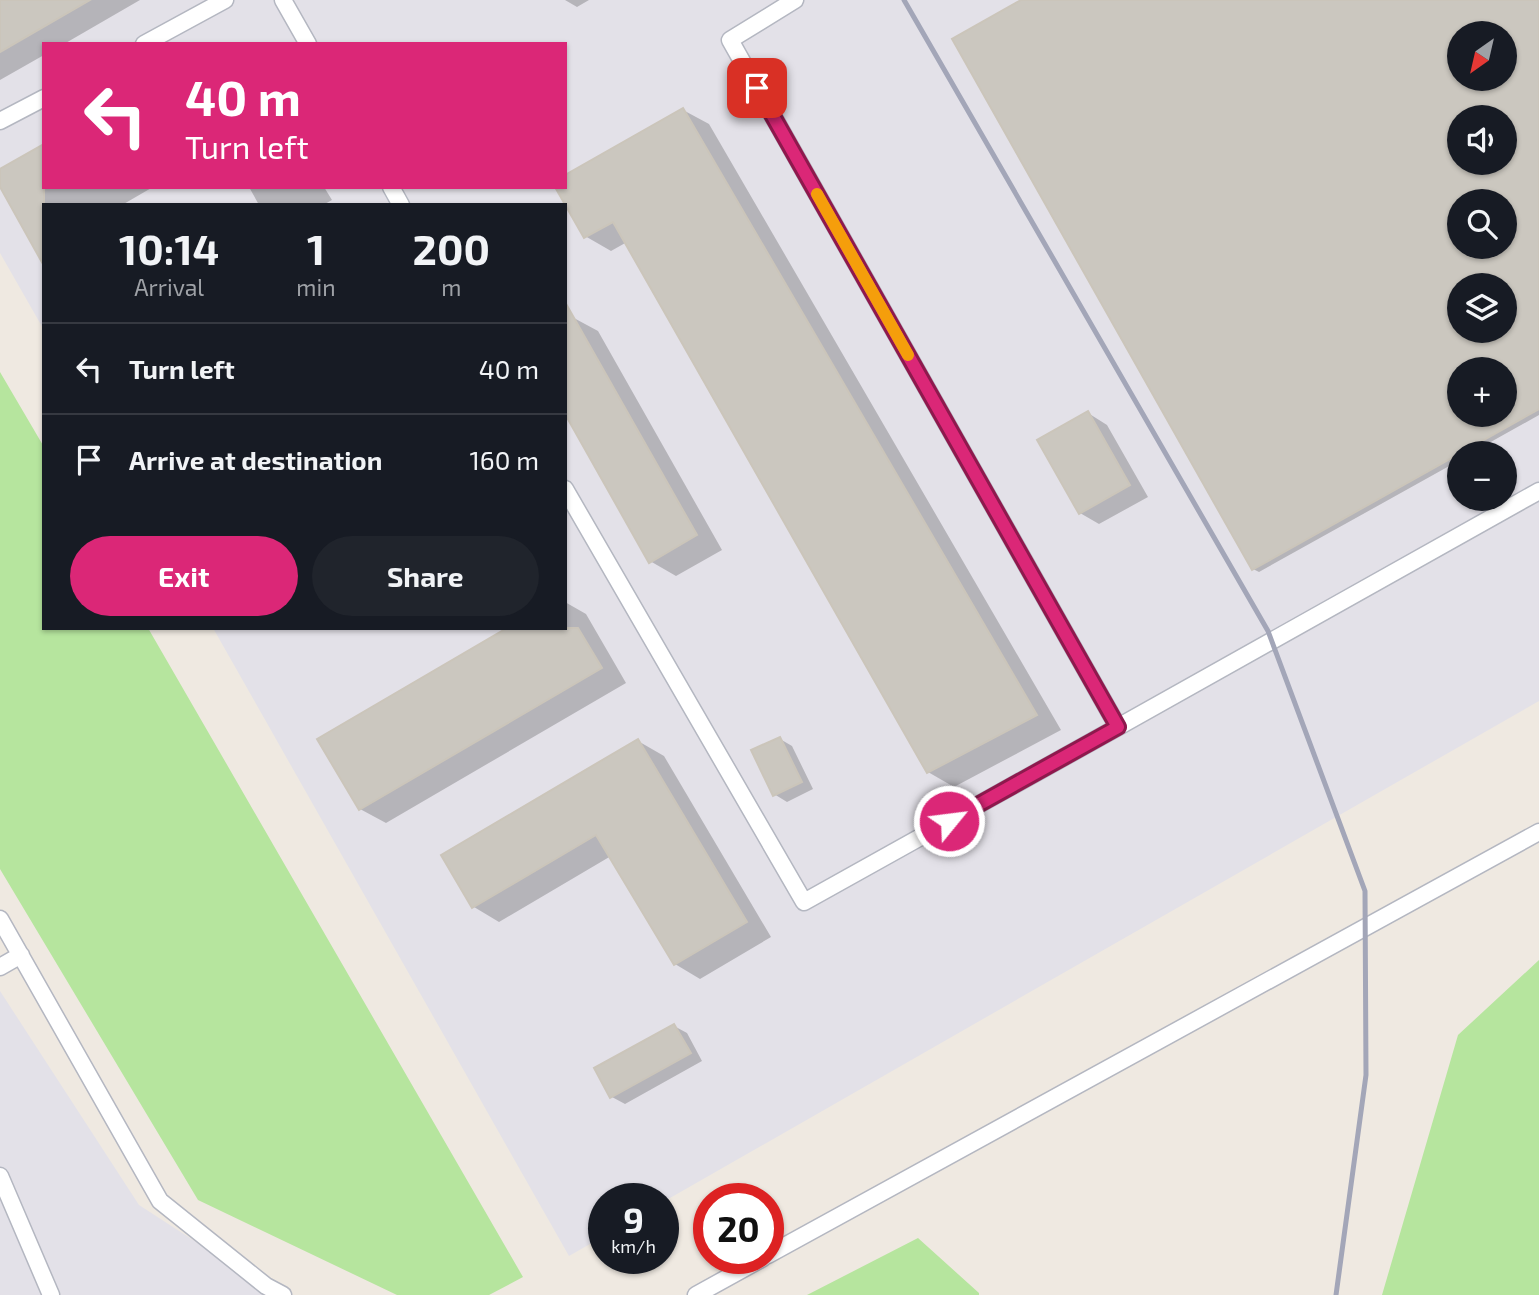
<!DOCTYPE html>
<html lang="en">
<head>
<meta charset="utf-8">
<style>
  :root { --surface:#171b24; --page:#20242c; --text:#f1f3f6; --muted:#9ea1a6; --line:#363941; --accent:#db2777 }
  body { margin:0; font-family:"Exo 2",sans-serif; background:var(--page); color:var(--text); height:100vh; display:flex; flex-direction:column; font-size:26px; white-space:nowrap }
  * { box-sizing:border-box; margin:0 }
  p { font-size:23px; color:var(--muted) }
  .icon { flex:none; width:38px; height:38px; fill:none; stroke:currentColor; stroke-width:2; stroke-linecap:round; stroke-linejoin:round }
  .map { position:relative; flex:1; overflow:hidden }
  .details { position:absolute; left:42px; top:203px; width:525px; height:427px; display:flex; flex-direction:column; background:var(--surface); border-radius:0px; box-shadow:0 2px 5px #0004 }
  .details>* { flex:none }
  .guide { position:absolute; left:42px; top:42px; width:525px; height:147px; border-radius:0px; box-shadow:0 2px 5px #0004; background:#db2777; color:#fff; overflow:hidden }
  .needle { width:46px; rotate:214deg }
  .tools { position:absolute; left:1447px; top:21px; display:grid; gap:14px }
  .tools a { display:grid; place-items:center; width:70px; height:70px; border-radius:50%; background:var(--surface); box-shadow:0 2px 5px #0004; font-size:35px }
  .speed { position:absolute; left:588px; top:1183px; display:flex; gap:14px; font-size:35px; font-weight:700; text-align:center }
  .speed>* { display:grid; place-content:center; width:91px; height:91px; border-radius:50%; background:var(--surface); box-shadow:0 2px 5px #0004; line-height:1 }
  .speed small { font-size:18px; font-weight:400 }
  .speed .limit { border:10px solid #d22; background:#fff; color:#111 }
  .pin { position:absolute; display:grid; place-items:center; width:60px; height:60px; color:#fff; margin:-30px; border-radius:14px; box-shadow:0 4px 10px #0006 }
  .me { position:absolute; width:77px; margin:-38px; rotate:61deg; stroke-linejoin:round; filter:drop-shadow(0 0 5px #0008) }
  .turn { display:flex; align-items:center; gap:24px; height:147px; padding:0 28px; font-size:32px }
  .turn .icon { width:91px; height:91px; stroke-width:2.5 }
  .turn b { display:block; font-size:49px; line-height:60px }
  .eta { display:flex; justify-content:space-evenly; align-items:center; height:119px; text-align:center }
  .eta b { font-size:42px; font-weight:700; line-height:49px }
  .cta { display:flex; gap:14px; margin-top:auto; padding:14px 28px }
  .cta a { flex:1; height:80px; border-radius:42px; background:var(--accent); color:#fff; font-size:28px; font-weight:700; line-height:80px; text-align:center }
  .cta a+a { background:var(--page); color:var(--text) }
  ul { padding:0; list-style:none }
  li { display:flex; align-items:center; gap:21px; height:91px; padding:0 28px; border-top:2px solid var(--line) }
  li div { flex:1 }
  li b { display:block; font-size:26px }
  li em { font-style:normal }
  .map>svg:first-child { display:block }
  .industrial { fill:#e3e1e8; fill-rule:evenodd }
  .green { fill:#b6e59e }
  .shadow { fill:#0003; fill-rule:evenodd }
  .building { fill:#cbc7bf; stroke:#cbc5ba; stroke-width:2; fill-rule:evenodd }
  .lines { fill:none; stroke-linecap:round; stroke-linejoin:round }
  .service-casing { stroke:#b4b7c1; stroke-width:19 }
  .service { stroke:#fff; stroke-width:16 }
  .rail { stroke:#a3a6b8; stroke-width:5 }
  .route-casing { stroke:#8e194d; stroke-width:18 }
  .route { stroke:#db2777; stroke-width:12 }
  .slow { stroke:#f59e0b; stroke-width:12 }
</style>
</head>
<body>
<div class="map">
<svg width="1539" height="1295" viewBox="0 0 1539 1295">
  <rect width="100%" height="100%" fill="#efe9e1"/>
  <path class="industrial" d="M 0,0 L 1539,0 L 1539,701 L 663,1202 L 663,1199 L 604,1199 L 604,1236 L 569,1256 L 213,628 L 565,628 L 565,205 L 44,205 L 44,330 L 0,253 ZM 1460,33 L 1505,33 L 1505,79 L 1460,79 ZM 44,44 L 565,44 L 565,187 L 44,187 ZM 1460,117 L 1505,117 L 1505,163 L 1460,163 ZM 1460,201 L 1505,201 L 1505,247 L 1460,247 ZM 1460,285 L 1505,285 L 1505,331 L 1460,331 ZM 1460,369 L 1505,369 L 1505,415 L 1460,415 ZM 1460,453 L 1505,453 L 1505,499 L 1460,499 Z
    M 0,991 L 139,1205 L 278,1295 L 0,1295 Z"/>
  <path class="green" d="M 0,372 L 44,447 L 44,628 L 148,628 L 523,1277 L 489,1295 L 397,1295 L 198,1200 L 0,869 Z
    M 1539,960 L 1539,1295 L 1382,1295 L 1458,1035 Z
    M 918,1238 L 979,1293 L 979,1295 L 807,1295 Z"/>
  <path class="shadow" d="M 0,0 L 140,0 L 64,44 L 44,44 L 44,55 L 0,80 Z
    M 565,0 L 589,0 L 577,7 Z
    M 1025,0 L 1539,0 L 1539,415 L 1471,453 L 1460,453 L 1460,460 L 1259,572 L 1253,569 ZM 1460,33 L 1505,33 L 1505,79 L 1460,79 ZM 1460,117 L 1505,117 L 1505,163 L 1460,163 ZM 1460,201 L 1505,201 L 1505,247 L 1460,247 ZM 1460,285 L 1505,285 L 1505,331 L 1460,331 ZM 1460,369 L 1505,369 L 1505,415 L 1460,415 Z
    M 683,110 L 709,124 L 1061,730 L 954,787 L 928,772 L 627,242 L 611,251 L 585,236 L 565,187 Z
    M 0,171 L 44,187 L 153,187 L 122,205 L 44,205 L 0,184 Z
    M 249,187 L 324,187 L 332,200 L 323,205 L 259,205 Z
    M 572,317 L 598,331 L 722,550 L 676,576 L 650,561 Z
    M 1088,413 L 1107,425 L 1148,497 L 1099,524 L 1080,513 Z
    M 565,602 L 586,614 L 626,683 L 386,823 L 360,809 L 565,628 Z
    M 780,739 L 792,746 L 813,789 L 787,802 L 774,794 Z
    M 638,741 L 664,756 L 771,937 L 700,979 L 675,964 L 611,856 L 499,922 L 474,907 Z
    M 674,1026 L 687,1033 L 702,1061 L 625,1104 L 612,1097 Z"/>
  <path class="building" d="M 0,0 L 90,0 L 0,52 Z
    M 1021,0 L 1539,0 L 1539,409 L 1252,570 L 952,39 ZM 1460,33 L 1505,33 L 1505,79 L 1460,79 ZM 1460,117 L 1505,117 L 1505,163 L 1460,163 ZM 1460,201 L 1505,201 L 1505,247 L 1460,247 ZM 1460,285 L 1505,285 L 1505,331 L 1460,331 ZM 1460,369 L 1505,369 L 1505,415 L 1460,415 Z
    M 683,108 L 1037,715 L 927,773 L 613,222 L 584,238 L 555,187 L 565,187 L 565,175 Z
    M 44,144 L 44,266 L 0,187 L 0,169 Z
    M 565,302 L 697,535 L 649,563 L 565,414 Z
    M 1088,411 L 1130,485 L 1079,514 L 1037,440 Z
    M 507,628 L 578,628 L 602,668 L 359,810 L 317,739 Z
    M 780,737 L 802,782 L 773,796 L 751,750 Z
    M 638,739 L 747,922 L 674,965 L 596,835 L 472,908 L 441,855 Z
    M 674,1024 L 691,1053 L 610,1098 L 594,1068 Z"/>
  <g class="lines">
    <g class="service-casing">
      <path id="service" d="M 283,0 L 308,44
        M 795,0 L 730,40 L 1118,727 L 1539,491
        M 144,44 L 225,0
        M 0,121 L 44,98
        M 391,187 L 401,205
        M 565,489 L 804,902 L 1118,727
        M 0,919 L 160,1201 L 266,1286 L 283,1295
        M 0,967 L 21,955
        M 0,1176 L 51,1295
        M 768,1255 L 1539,832
        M 696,1295 L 763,1258"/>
    </g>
    <use href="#service" class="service"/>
    <path class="rail" d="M 904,0 L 1268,631 L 1365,891 L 1366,1075 L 1336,1295"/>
  </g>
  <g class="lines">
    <g class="route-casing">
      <path id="route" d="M 757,88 L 1118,727 L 949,821"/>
    </g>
    <use href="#route" class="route"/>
    <path class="slow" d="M 817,194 L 908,355"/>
  </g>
</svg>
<div class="tools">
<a><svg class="needle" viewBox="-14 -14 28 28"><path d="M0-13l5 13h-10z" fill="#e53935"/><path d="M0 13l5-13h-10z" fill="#9ea1a6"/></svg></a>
<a><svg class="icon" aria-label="sound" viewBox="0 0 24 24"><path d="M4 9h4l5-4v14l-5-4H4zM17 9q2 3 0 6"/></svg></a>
<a><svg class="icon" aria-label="search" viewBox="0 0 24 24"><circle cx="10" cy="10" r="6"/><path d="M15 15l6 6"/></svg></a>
<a><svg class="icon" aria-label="layers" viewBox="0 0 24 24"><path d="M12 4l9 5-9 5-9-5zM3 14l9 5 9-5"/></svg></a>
<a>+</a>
<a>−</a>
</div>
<div class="speed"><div>9<small>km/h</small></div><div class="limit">20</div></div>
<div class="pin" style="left:757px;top:88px;background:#d93025"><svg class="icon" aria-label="arrive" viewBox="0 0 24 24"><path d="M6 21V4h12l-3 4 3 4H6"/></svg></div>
<svg class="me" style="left:949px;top:821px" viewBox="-20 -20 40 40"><circle r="17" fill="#db2777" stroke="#fff" stroke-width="3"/><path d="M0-11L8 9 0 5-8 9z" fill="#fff"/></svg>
<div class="guide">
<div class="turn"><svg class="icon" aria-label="left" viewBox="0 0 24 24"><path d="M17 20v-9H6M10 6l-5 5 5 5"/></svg><div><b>40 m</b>Turn left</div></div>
</div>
<section class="details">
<div class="eta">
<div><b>10:14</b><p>Arrival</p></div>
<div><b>1</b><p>min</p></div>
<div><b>200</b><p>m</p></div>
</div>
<ul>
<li><svg class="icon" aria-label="left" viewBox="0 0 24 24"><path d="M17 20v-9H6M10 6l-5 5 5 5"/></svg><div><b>Turn left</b></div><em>40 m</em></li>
<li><svg class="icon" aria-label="arrive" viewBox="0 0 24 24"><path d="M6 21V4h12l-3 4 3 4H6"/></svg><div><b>Arrive at destination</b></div><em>160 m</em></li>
</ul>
<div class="cta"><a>Exit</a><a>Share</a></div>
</section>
</div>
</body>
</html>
